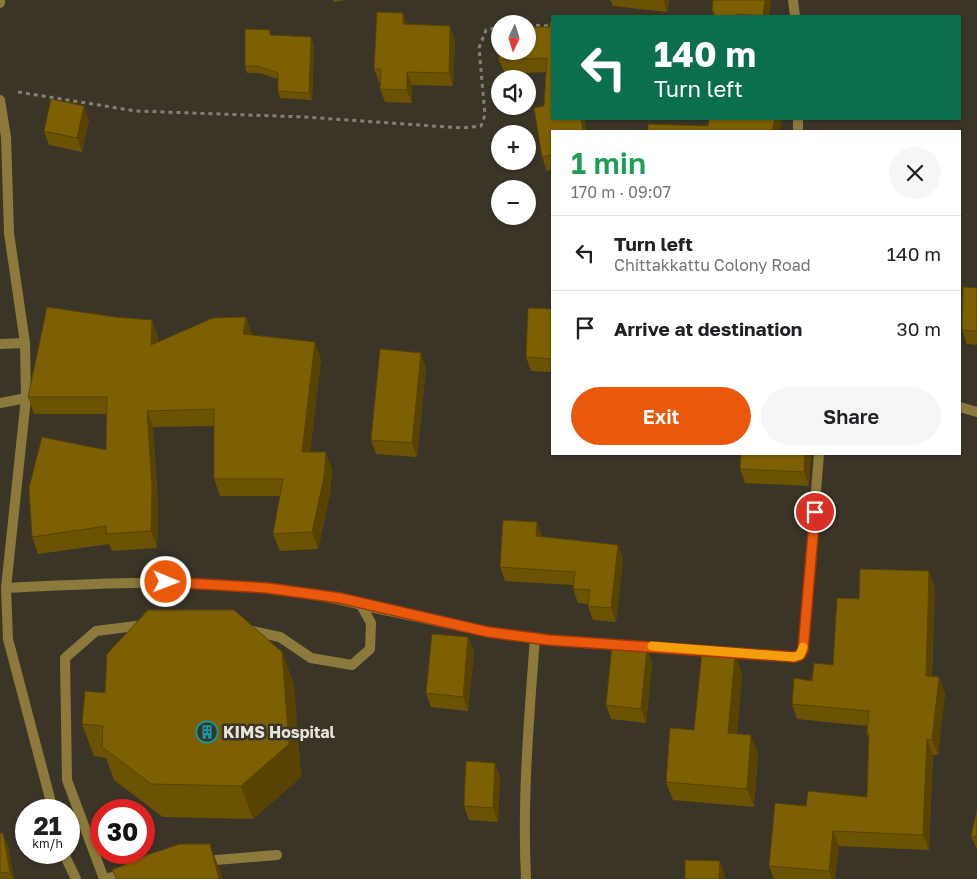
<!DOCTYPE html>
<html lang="en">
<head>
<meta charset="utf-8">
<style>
  :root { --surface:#fff; --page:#f6f6f6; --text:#202124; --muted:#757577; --line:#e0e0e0; --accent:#ea580c }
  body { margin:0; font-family:"Golos Text",sans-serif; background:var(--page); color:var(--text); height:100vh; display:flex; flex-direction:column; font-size:19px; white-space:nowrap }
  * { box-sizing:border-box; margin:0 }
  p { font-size:16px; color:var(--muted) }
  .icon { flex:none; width:28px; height:28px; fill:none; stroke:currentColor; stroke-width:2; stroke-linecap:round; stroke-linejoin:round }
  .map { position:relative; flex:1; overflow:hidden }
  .drawer { position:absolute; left:551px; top:130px; width:410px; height:325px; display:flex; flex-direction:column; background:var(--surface); border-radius:0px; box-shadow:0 1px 4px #0004 }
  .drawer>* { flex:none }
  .top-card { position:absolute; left:551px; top:15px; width:410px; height:105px; border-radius:0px; box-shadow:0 1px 4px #0004; background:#0b6e4f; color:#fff; overflow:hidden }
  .needle { width:32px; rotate:184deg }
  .buttons { position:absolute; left:491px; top:15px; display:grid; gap:10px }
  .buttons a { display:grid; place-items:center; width:45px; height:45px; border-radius:50%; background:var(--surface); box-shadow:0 1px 4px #0004; font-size:25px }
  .speed { position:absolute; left:15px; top:799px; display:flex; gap:10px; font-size:25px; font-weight:700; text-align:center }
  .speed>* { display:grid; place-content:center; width:65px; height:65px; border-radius:50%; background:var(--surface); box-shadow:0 1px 4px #0004; line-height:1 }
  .speed small { font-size:12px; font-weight:400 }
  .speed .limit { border:8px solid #d22; background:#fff; color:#111 }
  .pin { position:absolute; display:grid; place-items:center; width:42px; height:42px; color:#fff; margin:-21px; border:2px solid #fff; border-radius:50%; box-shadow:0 1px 5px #0007 }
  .me { position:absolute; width:55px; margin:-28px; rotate:91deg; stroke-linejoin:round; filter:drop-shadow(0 0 4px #0008) }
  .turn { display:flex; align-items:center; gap:18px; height:105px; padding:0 20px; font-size:22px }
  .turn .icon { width:65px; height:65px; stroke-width:2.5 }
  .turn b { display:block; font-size:35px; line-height:42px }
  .round { display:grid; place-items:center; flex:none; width:52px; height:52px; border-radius:26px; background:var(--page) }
  .headline { display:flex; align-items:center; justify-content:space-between; height:85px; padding:0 20px }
  h1 { font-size:30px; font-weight:600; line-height:38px; color:#1e9e55 }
  .cta { display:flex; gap:10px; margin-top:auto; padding:10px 20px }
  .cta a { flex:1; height:58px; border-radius:30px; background:var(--accent); color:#fff; font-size:20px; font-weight:600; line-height:58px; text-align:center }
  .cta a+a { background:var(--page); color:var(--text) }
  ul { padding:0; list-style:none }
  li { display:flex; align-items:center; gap:15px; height:75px; padding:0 20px; border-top:1px solid var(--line) }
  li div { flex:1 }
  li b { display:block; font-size:19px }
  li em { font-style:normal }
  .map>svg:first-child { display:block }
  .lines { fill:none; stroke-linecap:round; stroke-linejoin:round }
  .path { stroke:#858075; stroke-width:3; stroke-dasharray:4 4; stroke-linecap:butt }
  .street { stroke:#8c7a3d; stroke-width:10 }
  .wall { fill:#6c5303 }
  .shaded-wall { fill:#584303 }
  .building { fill:#7e6004; stroke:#584303 }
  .route-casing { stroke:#983908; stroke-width:12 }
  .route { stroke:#ea580c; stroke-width:9 }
  .slow { stroke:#f59e0b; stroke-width:9 }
  .labels { text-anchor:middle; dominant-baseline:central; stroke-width:5; stroke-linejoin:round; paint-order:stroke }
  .poi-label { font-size:16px; font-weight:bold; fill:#e8e4dc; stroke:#3b3528; text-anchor:start }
</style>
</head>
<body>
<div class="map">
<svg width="977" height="879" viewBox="0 0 977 879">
  <rect width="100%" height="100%" fill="#3b3528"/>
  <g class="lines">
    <path class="path" d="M 528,25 L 552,26
      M 18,92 L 136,111 L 305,117 L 462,128 L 481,126 L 485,115 L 479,48 L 486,30 L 500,27"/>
    <path class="street" d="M 793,0 L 795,16
      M 0,3 L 0,0
      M 0,100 L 6,137 L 9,233 L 25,343 L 26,398 L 6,588 L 8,639 L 53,810
      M 798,119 L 798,131
      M 0,344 L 25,343
      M 0,403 L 26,398
      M 960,407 L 977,412
      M 6,588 C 101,583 195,578 290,591 C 314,595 337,598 361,605 L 371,623 L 370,649 L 352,665 L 311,658 L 280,637 L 247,630
      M 361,605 L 488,632 L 549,640 L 794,657 L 800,655 L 803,650 L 819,454
      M 63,852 L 76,879
      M 203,861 L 277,855
      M 127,874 L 104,879 L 67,780 L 65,658 L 96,631 L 144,625
      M 526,879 C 522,799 529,718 535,638"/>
  </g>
  <path class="wall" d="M 333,0 L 347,0 L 334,2 Z
    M 610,0 L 669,0 L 667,12 L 613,6 Z
    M 771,0 L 769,16 L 714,16 L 712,11 Z
    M 407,24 L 455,39 L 453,86 L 412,85 L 412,103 L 385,102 L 380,89 L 380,82 L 379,82 L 374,69 Z
    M 549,27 L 552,119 L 584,119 L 586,131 L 552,131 L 552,170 L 547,171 L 542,157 L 544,106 L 546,72 L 505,74 L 499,60 Z
    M 272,35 L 314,44 L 312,100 L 280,98 L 278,91 L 278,79 L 260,73 L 247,73 L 245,66 Z
    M 89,120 L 82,152 L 49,145 L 44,131 Z
    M 977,288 L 977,345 L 967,344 L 962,330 Z
    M 552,309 L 552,372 L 531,371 L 526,357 Z
    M 246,317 L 252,335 L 321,359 L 310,452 L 332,469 L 330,494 L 318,549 L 280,551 L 273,534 L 280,496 L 220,496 L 214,479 L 214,426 L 153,427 L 158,504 L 157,548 L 112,551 L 109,544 L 38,554 L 32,537 L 106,450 L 107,414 L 34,414 L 28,397 L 158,336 L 158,342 Z
    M 426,367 L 417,457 L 376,454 L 371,440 Z
    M 811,454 L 809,486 L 745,483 L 740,469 Z
    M 542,536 L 542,537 L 618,545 L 623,559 L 616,622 L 593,620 L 588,606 L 588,604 L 578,603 L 573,589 L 573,585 L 505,581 L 500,567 Z
    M 935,587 L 932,676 L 939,677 L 945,693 L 938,755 L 933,755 L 929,850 L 839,846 L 835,879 L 774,879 L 769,866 L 867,797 L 869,740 L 867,733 L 867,726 L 797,719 L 792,704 L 812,681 L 833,665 L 859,599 Z
    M 468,637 L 474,651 L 468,711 L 431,707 L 426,693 Z
    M 647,649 L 652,663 L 646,723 L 611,719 L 606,705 Z
    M 282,652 L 294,685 L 301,777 L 253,819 L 163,817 L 114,780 L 106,758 L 94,756 L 82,724 L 105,693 Z
    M 735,655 L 742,674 L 737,734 L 758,754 L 754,807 L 673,800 L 666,782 Z
    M 495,763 L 500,777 L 498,822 L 469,820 L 464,806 Z
    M 977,810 L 977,850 L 971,836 Z
    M 0,833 L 8,847 L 14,879 L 0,879 Z"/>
  <path class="shaded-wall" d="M 663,0 L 669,0 L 667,12 Z
    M 765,0 L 771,0 L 769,16 L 763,16 Z
    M 403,13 L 408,27 L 403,24 Z
    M 450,26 L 455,39 L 453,86 L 449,73 Z
    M 311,37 L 314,44 L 312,100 L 309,93 Z
    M 407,72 L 412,85 L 412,103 L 407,90 Z
    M 84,106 L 89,120 L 82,152 L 77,138 Z
    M 581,119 L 584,119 L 586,131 L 583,131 Z
    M 775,119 L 782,119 L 779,131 L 772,131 Z
    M 246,317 L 252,334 L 249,351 L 243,334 Z
    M 152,320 L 158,336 L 157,361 L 151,345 Z
    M 315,342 L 321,359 L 308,469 L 302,452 Z
    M 421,353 L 426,367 L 417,457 L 412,443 Z
    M 147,411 L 153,427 L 158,504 L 157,548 L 151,531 Z
    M 326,452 L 332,469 L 330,494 L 318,549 L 312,532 Z
    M 805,454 L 811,454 L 809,486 L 804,472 Z
    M 537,522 L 542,536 L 541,550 L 536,536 Z
    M 618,545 L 623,559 L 616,622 L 611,608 Z
    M 929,571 L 935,587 L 931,691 L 926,676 Z
    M 468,637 L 474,651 L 468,711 L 463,697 Z
    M 647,649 L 652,663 L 646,723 L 641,709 Z
    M 282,652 L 294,685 L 301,777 L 253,819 L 241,786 Z
    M 735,655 L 742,674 L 735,752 L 728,733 Z
    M 939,677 L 945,693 L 938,755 L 932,740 Z
    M 751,735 L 758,754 L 754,807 L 747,789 Z
    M 927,739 L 933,755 L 929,850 L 923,835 Z
    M 495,763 L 500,777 L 498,822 L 493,808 Z
    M 833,831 L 839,846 L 835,879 L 832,879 L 829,871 Z
    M 3,833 L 8,847 L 14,879 L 12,879 L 10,872 Z
    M 210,844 L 223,879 L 219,879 Z
    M 720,861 L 725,875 L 725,879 L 719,879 Z"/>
  <path class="building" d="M 713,0 L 765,0 L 763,16 L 737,14 L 738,16 L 714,16 L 714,11 L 712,11 Z
    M 377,12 L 403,13 L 403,24 L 450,26 L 449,73 L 407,72 L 407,90 L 380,89 L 381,69 L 374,69 Z
    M 550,22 L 552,22 L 552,119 L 581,119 L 583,131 L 552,131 L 552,155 L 542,157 L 534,108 L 544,106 L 547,58 L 499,60 L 498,29 L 500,29 L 500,51 L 528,51 L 528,27 L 549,27 Z
    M 245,29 L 270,30 L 270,35 L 311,37 L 309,93 L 278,91 L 278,73 L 258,66 L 245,66 Z
    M 51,99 L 84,106 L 77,138 L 44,131 Z
    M 709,119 L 775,119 L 772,131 L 648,131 L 648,124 L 708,126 Z
    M 963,287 L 977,288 L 977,331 L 962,330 Z
    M 47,307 L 115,317 L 152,320 L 151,345 L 213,318 L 246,317 L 243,334 L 315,342 L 302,452 L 326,452 L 324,477 L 312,532 L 273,534 L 283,479 L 214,479 L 214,409 L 147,411 L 152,487 L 151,531 L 106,534 L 106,526 L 32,537 L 29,488 L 42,437 L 106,450 L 107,397 L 28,397 Z
    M 528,308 L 552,309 L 552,359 L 526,357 Z
    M 380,349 L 421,353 L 412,443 L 371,440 Z
    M 741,454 L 805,454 L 804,472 L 740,469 Z
    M 503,520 L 537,522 L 536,536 L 618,545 L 611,608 L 588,606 L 590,590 L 573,589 L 575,572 L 500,567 Z
    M 860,569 L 929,571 L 926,676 L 939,677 L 932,740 L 927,739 L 923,835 L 833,831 L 829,871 L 769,866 L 775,803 L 806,806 L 808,791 L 867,797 L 869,733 L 867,733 L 869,711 L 792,704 L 794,678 L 812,681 L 814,663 L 833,665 L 837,598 L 859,599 Z
    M 148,610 L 234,610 L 282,652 L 289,744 L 241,786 L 151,784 L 102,747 L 103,726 L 82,724 L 85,691 L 105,693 L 107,654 Z
    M 432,634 L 468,637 L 463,697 L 426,693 Z
    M 612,646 L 647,649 L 641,709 L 606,705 Z
    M 702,652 L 735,655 L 728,733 L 751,735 L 747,789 L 666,782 L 670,728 L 694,730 Z
    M 466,761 L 495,763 L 493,808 L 464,806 Z
    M 977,810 L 977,837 L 971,836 Z
    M 0,833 L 3,833 L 10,872 L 0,873 Z
    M 180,844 L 210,844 L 219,879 L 117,879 L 112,870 L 147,855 Z
    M 685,860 L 720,861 L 719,879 L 685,879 Z"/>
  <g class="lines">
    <g class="route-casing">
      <path id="route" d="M 166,582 L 267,588 L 340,598 L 488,632 L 549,640 L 794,657 L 800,655 L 803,650 L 815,512"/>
    </g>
    <use href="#route" class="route"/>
    <path class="slow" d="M 652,646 L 794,657 L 800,655 L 803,647"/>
  </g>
  <defs>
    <g id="building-ring" transform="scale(1.125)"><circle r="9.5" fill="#3b3528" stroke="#0f9aa8" stroke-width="1.5"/><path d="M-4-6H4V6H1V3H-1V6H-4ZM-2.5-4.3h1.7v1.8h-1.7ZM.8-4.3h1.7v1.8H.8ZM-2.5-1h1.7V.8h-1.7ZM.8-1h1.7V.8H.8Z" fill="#0f9aa8"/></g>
  </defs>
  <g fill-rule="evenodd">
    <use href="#building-ring" x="207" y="732"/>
  </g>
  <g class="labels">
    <g class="poi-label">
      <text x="223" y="732">KIMS Hospital</text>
    </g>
  </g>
</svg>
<div class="buttons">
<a><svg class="needle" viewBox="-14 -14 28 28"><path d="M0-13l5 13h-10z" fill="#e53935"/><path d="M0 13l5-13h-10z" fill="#757577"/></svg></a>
<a><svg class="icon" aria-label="sound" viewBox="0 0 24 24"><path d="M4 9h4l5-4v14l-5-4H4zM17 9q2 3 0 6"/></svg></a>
<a>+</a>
<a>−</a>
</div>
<div class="speed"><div>21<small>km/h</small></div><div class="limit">30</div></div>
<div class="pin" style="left:815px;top:512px;background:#d93025"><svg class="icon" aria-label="arrive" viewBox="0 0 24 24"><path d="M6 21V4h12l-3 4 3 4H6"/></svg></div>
<svg class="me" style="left:166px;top:582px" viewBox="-20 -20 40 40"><circle r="17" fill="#ea580c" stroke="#fff" stroke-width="3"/><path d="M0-11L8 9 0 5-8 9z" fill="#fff"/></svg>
<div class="top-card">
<div class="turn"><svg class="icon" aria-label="left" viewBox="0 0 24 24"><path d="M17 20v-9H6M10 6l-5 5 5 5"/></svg><div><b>140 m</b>Turn left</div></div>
</div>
<section class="drawer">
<div class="headline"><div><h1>1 min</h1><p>170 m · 09:07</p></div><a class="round"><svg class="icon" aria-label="close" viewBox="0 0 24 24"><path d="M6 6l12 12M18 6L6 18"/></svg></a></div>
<ul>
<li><svg class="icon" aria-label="left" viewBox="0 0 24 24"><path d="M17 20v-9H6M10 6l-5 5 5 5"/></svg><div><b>Turn left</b><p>Chittakkattu Colony Road</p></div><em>140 m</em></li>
<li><svg class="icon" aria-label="arrive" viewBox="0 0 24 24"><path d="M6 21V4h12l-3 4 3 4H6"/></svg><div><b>Arrive at destination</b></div><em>30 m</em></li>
</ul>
<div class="cta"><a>Exit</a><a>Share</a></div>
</section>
</div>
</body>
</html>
